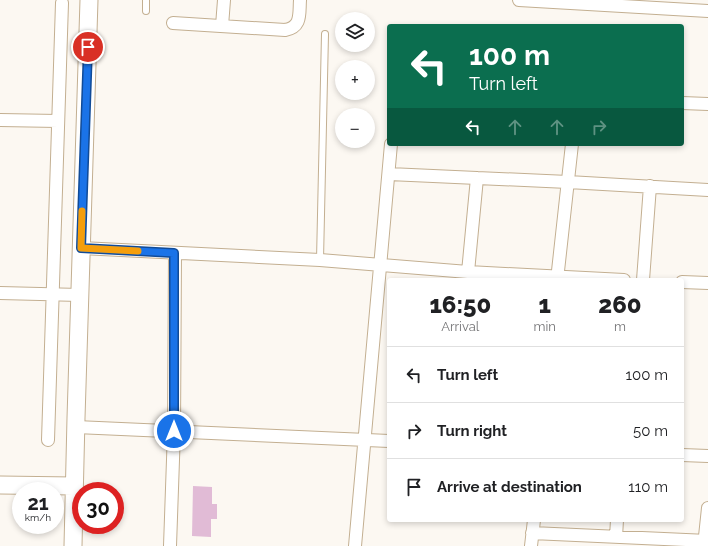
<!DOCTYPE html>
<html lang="en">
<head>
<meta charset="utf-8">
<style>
  :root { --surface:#fff; --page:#f6f6f6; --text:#202124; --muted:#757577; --line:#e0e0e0 }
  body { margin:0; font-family:Raleway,sans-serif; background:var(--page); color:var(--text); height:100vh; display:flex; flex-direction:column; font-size:15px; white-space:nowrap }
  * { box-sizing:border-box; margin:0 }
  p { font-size:13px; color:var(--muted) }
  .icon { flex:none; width:22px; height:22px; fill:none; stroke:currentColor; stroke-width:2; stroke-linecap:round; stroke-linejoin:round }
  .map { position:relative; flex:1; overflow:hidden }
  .side { position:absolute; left:387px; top:278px; width:297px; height:244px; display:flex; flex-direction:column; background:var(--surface); border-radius:4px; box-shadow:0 2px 6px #0003 }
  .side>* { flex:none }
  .guide { position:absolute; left:387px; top:24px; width:297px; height:122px; border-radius:4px; box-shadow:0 2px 6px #0003; background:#0b6e4f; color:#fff; overflow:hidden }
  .controls { position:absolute; left:335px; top:12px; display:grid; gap:8px }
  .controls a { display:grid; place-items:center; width:40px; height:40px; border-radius:50%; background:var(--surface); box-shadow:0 2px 6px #0003; font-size:20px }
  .speed { position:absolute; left:12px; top:482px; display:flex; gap:8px; font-size:20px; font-weight:700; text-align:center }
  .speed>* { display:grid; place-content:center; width:52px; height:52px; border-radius:50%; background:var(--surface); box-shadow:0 2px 6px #0003; line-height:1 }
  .speed small { font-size:10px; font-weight:400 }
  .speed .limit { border:6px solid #d22; background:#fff; color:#111 }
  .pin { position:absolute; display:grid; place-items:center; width:34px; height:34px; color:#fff; margin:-17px; border:2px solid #fff; border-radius:50%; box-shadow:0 1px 4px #0007 }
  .me { position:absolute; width:44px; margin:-22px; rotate:0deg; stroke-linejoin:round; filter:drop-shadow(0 0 3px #0008) }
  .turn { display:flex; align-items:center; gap:14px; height:84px; padding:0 16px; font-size:18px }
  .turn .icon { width:52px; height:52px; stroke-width:2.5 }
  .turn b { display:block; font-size:28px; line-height:34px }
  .lanes { display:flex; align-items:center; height:38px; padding:0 16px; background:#0003; justify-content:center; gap:20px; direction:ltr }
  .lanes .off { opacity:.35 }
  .eta { display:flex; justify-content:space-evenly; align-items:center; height:68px; text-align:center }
  .eta b { font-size:24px; font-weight:800; line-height:28px }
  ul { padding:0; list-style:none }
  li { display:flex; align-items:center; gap:12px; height:56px; padding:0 16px; border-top:1px solid var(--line) }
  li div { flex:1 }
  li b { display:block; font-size:15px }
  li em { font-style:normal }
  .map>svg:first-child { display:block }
  .building { fill:#e1bbd6 }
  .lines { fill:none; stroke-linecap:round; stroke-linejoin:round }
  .lane-casing { stroke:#c3af91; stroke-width:8 }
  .street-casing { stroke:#c3af91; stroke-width:14 }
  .secondary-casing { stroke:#c3af91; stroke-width:19 }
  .lane { stroke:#fff; stroke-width:6 }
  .street { stroke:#fff; stroke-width:12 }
  .secondary { stroke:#fff; stroke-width:17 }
  .route-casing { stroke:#114b97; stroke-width:10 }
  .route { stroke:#1a73e8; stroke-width:7 }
  .slow { stroke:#f59e0b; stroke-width:7 }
</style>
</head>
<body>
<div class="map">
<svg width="708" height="546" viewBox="0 0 708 546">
  <rect width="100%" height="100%" fill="#fcf8f2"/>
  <path class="building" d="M 193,486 L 212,487 L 212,504 L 217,504 L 217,519 L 211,519 L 211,537 L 192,536 Z"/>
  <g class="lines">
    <g class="lane-casing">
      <path id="lane" d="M 146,11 L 146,0
        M 320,260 L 325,34"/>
    </g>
    <g class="street-casing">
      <path id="street" d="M 519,0 L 708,11
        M 173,23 L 285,30 C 302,27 299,14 300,0
        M 222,26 L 224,0
        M 682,103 L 708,104
        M 0,120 L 58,121
        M 389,174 L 568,182 L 708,190
        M 81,248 L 320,260 L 468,272 L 624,280
        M 468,272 L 477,178
        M 557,280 L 572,144
        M 643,280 L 650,186
        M 682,282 L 708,283
        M 0,293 L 80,295
        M 76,427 L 389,441
        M 48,440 L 62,3
        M 682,455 L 708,456
        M 532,533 L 708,541
        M 616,537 L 617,520
        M 170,546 L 174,431 L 175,253
        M 355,546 L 391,144
        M 531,546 L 534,520
        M 704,546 L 708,508"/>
    </g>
    <g class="secondary-casing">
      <path id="secondary" d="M 0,485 L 74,486
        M 73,546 L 76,418 L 89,0"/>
    </g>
    <use href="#lane" class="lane"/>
    <use href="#street" class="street"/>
    <use href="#secondary" class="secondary"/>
  </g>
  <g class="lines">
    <g class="route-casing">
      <path id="route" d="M 88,47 L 81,248 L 174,253 L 174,431"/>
    </g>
    <use href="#route" class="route"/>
    <path class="slow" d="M 82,211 L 81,248 L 138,251"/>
  </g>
</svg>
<div class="controls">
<a><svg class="icon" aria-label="layers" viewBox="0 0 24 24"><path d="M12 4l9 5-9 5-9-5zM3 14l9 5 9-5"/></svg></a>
<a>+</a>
<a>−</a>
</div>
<div class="speed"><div>21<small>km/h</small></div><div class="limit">30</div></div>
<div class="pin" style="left:88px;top:47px;background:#d93025"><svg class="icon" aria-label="arrive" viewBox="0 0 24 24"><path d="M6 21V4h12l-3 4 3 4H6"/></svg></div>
<svg class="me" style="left:174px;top:431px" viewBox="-20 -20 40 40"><circle r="17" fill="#1a73e8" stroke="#fff" stroke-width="3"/><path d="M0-11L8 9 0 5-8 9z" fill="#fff"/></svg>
<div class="guide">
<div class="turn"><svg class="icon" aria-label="left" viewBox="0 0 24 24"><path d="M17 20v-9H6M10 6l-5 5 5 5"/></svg><div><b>100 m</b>Turn left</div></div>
<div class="lanes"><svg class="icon" aria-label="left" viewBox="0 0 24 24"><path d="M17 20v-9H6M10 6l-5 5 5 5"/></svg><svg class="icon off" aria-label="ahead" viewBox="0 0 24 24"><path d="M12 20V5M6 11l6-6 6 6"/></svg><svg class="icon off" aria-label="ahead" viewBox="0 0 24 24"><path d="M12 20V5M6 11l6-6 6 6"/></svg><svg class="icon off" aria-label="right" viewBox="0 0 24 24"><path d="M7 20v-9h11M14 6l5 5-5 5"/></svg></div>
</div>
<section class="side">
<div class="eta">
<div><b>16:50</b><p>Arrival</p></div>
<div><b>1</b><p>min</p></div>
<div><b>260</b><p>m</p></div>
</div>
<ul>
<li><svg class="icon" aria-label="left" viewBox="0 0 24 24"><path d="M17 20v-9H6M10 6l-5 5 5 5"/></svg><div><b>Turn left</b></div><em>100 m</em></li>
<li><svg class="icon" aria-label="right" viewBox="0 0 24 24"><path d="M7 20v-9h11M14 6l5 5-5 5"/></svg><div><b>Turn right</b></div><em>50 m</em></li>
<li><svg class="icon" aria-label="arrive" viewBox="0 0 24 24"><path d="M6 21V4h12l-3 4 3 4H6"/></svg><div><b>Arrive at destination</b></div><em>110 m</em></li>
</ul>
</section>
</div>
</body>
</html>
